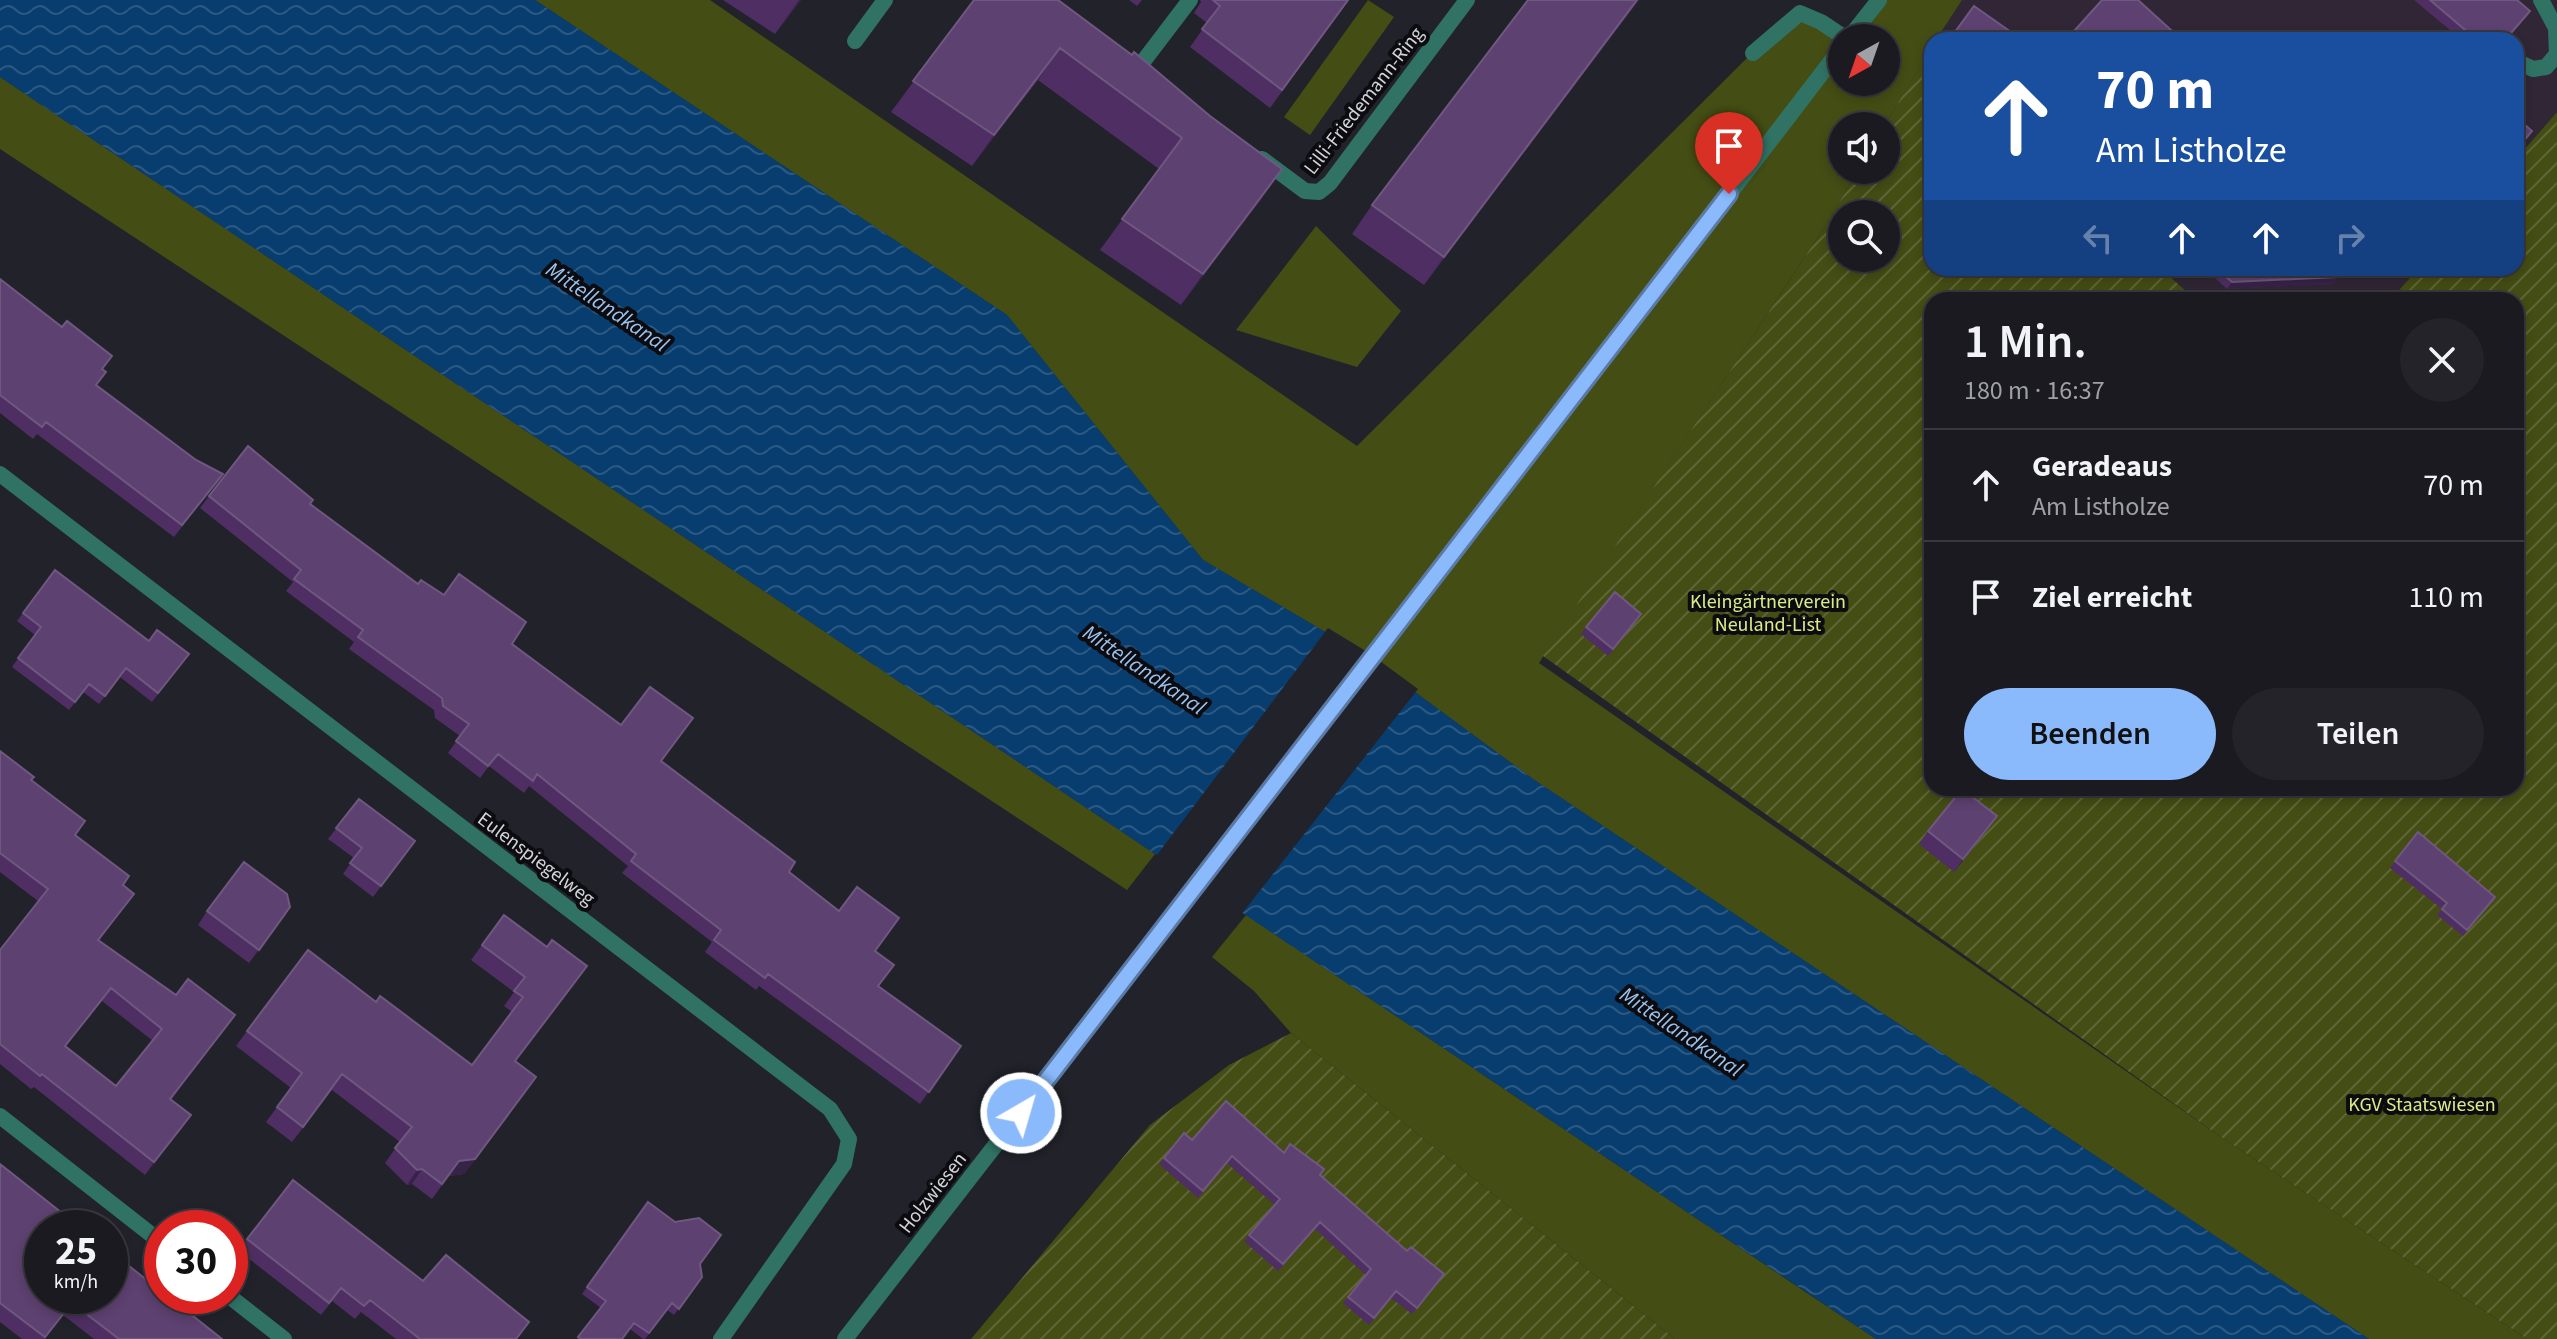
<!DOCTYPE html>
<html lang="de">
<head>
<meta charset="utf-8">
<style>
  :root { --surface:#1a1a20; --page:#232329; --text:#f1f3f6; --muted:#9fa1a5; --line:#38383e; --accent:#8abafc }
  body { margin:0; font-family:"Source Sans 3",sans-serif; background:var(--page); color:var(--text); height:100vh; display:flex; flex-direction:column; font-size:30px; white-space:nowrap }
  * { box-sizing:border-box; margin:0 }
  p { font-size:26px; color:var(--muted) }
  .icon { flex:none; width:44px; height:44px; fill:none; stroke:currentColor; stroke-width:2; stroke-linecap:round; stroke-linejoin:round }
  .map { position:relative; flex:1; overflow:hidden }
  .side { position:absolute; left:1924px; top:292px; width:600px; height:504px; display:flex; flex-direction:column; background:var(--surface); border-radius:24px; box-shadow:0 4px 12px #0003,0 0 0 2px var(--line) }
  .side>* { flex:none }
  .banner { position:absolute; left:1924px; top:32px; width:600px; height:244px; border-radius:24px; box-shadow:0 4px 12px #0003,0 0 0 2px var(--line); background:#1a4fa0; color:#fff; overflow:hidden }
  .needle { width:52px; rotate:220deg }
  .tools { position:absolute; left:1828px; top:24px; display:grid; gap:16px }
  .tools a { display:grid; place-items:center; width:72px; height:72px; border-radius:50%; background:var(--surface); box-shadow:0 4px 12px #0003,0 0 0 2px var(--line); font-size:40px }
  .speed { position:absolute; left:24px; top:1210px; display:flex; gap:16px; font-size:40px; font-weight:700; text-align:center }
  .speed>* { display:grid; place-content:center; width:104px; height:104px; border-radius:50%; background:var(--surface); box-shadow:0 4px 12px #0003,0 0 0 2px var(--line); line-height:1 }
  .speed small { font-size:20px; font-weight:400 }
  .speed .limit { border:12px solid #d22; background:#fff; color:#111 }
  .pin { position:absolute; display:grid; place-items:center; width:68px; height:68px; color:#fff; margin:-82px -34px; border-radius:50% 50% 50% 0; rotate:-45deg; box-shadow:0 0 8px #0007 }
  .pin .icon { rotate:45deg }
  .me { position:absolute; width:88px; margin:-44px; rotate:38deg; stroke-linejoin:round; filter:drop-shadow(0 0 6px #0008) }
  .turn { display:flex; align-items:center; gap:28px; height:168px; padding:0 40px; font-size:36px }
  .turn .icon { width:104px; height:104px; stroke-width:2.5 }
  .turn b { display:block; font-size:56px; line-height:68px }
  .lanes { display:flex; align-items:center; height:76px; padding:0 40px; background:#0003; justify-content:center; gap:40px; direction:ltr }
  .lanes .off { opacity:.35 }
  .round { display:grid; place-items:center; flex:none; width:84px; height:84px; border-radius:42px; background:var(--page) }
  .headline { display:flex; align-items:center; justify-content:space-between; height:136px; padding:0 40px }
  h1 { font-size:48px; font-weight:600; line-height:60px }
  .cta { display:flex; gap:16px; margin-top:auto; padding:16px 40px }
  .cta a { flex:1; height:92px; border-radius:48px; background:var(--accent); color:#111; font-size:32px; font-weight:600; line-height:92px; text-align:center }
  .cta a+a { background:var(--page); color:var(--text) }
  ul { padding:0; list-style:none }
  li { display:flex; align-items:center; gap:24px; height:112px; padding:0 40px; border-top:2px solid var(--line) }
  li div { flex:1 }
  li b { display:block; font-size:30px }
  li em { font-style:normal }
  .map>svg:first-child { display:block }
  .commercial { fill:#302635 }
  .park { fill:#444d14 }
  .garden { fill:url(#garden-furrows); fill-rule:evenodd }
  .water { fill:url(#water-waves) }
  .pier { fill:#22222b }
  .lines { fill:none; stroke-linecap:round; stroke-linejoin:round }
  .service { stroke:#307364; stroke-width:16 }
  .pedestrian { stroke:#307364; stroke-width:16 }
  .minor { stroke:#307364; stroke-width:16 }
  .wall { fill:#4f2f63; fill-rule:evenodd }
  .shaded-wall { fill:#372347 }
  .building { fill:#5d4170; stroke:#6f5880; stroke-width:2; fill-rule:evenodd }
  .route-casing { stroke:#5a79a4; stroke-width:20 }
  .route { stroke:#8abafc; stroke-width:14 }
  .labels { text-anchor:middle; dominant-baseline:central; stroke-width:8; stroke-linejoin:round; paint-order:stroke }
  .street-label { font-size:20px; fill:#d2d3d9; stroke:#0c0c10 }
  .park-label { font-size:20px; fill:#d9ed86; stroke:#0c0c10 }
  .water-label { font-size:22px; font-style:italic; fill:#99c2ef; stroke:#0c0c10 }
</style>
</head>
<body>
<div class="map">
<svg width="2557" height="1339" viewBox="0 0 2557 1339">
  <defs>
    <pattern id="garden-furrows" width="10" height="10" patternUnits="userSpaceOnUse" patternTransform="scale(2)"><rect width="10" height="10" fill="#444d14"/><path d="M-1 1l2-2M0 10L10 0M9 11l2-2" fill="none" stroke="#5e6636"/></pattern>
    <pattern id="water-waves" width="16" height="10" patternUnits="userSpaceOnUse" patternTransform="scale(2)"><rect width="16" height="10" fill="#083e6f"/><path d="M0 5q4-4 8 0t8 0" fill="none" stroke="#2b5983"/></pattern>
  </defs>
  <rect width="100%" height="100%" fill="#22222b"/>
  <path class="commercial" d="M 1962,0 L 2557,0 L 2557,112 L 2516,159 L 2516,40 L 1936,40 Z
    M 2160,268 L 2419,268 L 2390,300 L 2196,300 Z"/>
  <path class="park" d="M 535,0 L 710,0 L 1357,446 L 1745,60 L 1800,13 L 1842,38 L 1842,82 L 1886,82 L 1886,38 L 1849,38 L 1879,0 L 1962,0 L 1936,40 L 1932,40 L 1932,47 L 1884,126 L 1842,126 L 1842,170 L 1858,170 L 1827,223 L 1539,663 L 2218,1135 L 2527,1339 L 2369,1339 L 1533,779 L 1366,656 L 1203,560 L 1007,315 Z
    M 1368,0 L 1394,17 L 1310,135 L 1284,117 Z
    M 0,77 L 1155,854 L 1127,890 L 0,149 Z
    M 1316,226 L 1401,311 L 1357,367 L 1236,330 Z
    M 1246,915 L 1813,1297 L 1876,1339 L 1675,1339 L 1291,1033 L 1254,991 L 1212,957 Z"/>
  <path class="garden" d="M 1925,58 L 1932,64 L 1932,268 L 2160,268 L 2196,300 L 1932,300 L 1932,788 L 2516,788 L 2516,300 L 2390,300 L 2419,268 L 2516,268 L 2516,159 L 2557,112 L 2557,1339 L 2527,1339 L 2218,1135 L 1543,656 L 1827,223 L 1858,170 L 1886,170 L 1884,126 ZM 1842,214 L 1886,214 L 1886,258 L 1842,258 Z
    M 1291,1033 L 1675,1339 L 971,1339 L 1150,1125 L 1229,1065 Z"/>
  <path class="water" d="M 0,0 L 535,0 L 1007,315 L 1203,560 L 1366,656 L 1533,779 L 2369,1339 L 1876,1339 L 0,77 Z"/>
  <path class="pier" d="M 1328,628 L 1369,653 L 1418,689 L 1240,916 L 1154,859 Z"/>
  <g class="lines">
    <path class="service" d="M 1753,53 L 1800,13 L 1821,22 L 1845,38
      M 2516,61 L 2533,69 L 2546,67 L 2557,54 L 2556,28 L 2541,0"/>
    <path class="pedestrian" d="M 855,41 L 885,0"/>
    <path class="minor" d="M 1849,38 L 1879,0
      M 1139,67 L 1190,0
      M 1262,159 L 1305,191 L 1319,192 L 1330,183 L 1467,0
      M 0,474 L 830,1109 L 849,1139 L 844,1164 L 721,1339
      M 0,1116 L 162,1243
      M 229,1296 L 284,1339
      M 845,1339 L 1405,617 L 1842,47"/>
  </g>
  <path class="wall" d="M 723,0 L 801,0 L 775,34 Z
    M 974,0 L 1210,116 L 1282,169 L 1260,201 L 1181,305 L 1100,250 L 1159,169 L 1038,80 L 972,166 L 891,112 Z
    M 1129,0 L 1142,0 L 1137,6 Z
    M 1200,0 L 1349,0 L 1270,108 L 1190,47 L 1207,23 L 1194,13 L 1201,2 Z
    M 1528,0 L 1639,0 L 1424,285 L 1352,234 L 1372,205 Z
    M 2414,0 L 2517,0 L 2524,19 L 2506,40 L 2462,40 Z
    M 2204,268 L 2337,268 L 2337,277 L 2333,284 L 2227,289 Z
    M 0,279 L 102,370 L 97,386 L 196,460 L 223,474 L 174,537 L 37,434 L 33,439 L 0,413 Z
    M 209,496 L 310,504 L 418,584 L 512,644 L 661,761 L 789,872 L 839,911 L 891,930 L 875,951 L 878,986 L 961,1046 L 920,1104 L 759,986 L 756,990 L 705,952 L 712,942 L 622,873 L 628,866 L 529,786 L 524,793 L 489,766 L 480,778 L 448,753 L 460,736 L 435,718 L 434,710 L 349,649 L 354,642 L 286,591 L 293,582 L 200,508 Z
    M 55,570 L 149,641 L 189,654 L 152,702 L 120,677 L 99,704 L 83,692 L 69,710 L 12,667 L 35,635 L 17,621 Z
    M 1641,614 L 1608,656 L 1581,634 L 1586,627 Z
    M 0,751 L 31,780 L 75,835 L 123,885 L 134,894 L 99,941 L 176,995 L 226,1027 L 171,1100 L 182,1128 L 145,1175 L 34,1087 L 31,1089 L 0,1064 L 0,950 L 38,901 L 0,872 ZM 102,1001 L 153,1041 L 116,1086 L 66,1046 Z
    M 359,799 L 415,841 L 373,897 L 343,874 L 354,858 L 328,839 Z
    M 1997,816 L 1954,872 L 1919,844 L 1928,831 Z
    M 2418,832 L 2495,897 L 2463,936 L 2437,915 L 2442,909 L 2390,868 Z
    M 290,907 L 249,963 L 198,925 L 207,911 Z
    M 504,915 L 547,947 L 516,1062 L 526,1092 L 464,1174 L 449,1176 L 432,1199 L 412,1184 L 407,1185 L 385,1163 L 400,1142 L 332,1090 L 292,1142 L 266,1122 L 291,1088 L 236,1046 L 247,1031 L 376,1002 L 472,1065 L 512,1012 L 504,1006 L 514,992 L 471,960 Z
    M 1192,1140 L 1284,1153 L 1320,1175 L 1407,1251 L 1444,1274 L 1412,1314 L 1391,1298 L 1369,1325 L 1343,1303 L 1366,1275 L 1315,1229 L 1278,1271 L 1244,1241 L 1275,1205 L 1227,1163 L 1198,1198 L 1159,1164 L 1164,1158 Z
    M 0,1164 L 222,1339 L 94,1339 L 63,1315 L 45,1339 L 22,1339 L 0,1322 Z
    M 648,1202 L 700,1264 L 702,1277 L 674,1315 L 667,1310 L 645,1339 L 643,1339 L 630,1329 L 623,1339 L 577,1339 L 601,1308 L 582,1294 Z
    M 247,1239 L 423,1281 L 517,1339 L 396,1339 L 361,1312 L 355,1319 L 332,1301 L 321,1315 L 239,1251 Z"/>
  <path class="shaded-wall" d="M 799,0 L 801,0 L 775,34 Z
    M 1637,0 L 1639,0 L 1424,285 L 1444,257 Z
    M 1060,48 L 1038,80 L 972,166 L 994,135 Z
    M 1282,169 L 1260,201 L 1181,305 L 1203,274 Z
    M 2337,277 L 2333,284 L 2227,289 L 2232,282 Z
    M 1997,816 L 1987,830 L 1954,872 L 1963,859 Z
    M 111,988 L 102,1001 L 56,1058 L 65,1046 Z
    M 536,1077 L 464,1174 L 449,1176 L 432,1199 L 459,1161 Z
    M 191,1115 L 182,1128 L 145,1175 L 154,1162 Z
    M 422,1169 L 412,1184 L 407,1185 L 417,1170 Z"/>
  <path class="building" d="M 974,0 L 1058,0 L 1132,55 L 1134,52 L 1210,116 L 1282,169 L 1203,274 L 1122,219 L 1182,138 L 1060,48 L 994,135 L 913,81 Z
    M 1213,0 L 1348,0 L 1282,90 L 1202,29 L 1220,6 Z
    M 1528,0 L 1637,0 L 1444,257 L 1372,205 Z
    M 2102,0 L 2138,0 L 2182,40 L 2066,40 Z
    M 2430,0 L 2517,0 L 2530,11 L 2505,40 L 2477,40 Z
    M 1974,6 L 2021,39 L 1958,40 L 1952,36 Z
    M 2516,117 L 2532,131 L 2516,150 Z
    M 2216,268 L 2337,268 L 2337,277 L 2232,282 Z
    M 0,279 L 62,327 L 67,321 L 112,356 L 102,369 L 106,372 L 96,385 L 196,460 L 223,474 L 182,525 L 46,422 L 42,427 L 0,395 Z
    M 248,446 L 313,500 L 310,504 L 418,584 L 421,580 L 444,595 L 459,574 L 526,622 L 512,644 L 621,725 L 650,687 L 693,718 L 661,761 L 795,862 L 789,872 L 839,911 L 857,887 L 899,918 L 875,951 L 894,965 L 878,986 L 961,1046 L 929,1092 L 768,974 L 765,978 L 714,940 L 721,930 L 631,861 L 636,854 L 537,774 L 533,781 L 498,754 L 488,766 L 456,741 L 469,724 L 443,706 L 442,698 L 358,637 L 363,630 L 294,579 L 301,570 L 209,496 Z
    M 55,570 L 149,641 L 157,630 L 189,654 L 158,693 L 126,668 L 105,696 L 89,684 L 75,702 L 18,658 L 41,627 L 23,613 Z
    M 1615,592 L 1641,614 L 1613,649 L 1586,627 Z
    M 0,751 L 34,777 L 31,780 L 85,821 L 75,835 L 129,876 L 123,885 L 134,894 L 98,940 L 176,995 L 188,979 L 235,1015 L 170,1099 L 191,1115 L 154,1162 L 42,1074 L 40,1076 L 0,1044 L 0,950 L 48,889 L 0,853 ZM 111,988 L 162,1029 L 116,1086 L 65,1046 Z
    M 1962,789 L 1997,816 L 1963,859 L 1928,831 Z
    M 359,799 L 415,841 L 381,886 L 350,863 L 362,848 L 336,828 Z
    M 2418,832 L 2495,897 L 2467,930 L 2442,909 L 2447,903 L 2395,861 Z
    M 244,862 L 287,894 L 290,907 L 259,950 L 207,911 Z
    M 504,915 L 547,947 L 552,940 L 587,966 L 515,1061 L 536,1077 L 475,1159 L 459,1161 L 442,1184 L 422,1169 L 417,1170 L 395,1148 L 412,1127 L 342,1074 L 303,1127 L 277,1107 L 302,1073 L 247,1031 L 308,950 L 376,1002 L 380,996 L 472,1065 L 523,997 L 514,991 L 525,977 L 482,945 Z
    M 1226,1101 L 1284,1153 L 1290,1144 L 1324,1169 L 1320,1175 L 1407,1251 L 1411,1247 L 1444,1274 L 1417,1308 L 1396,1291 L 1374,1318 L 1348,1297 L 1371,1269 L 1320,1222 L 1283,1264 L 1249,1235 L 1280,1199 L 1232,1156 L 1203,1191 L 1164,1158 L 1184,1133 L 1192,1140 Z
    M 0,1164 L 81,1228 L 42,1228 L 42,1296 L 110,1296 L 110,1251 L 162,1292 L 162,1296 L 168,1296 L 222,1339 L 119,1339 L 72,1303 L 45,1337 L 0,1303 Z
    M 293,1180 L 423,1281 L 446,1255 L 529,1322 L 516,1339 L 420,1339 L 370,1300 L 364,1306 L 341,1288 L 329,1303 L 247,1239 Z
    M 648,1202 L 675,1222 L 699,1218 L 721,1235 L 700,1264 L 702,1277 L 679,1309 L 672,1303 L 649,1333 L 634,1323 L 622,1339 L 581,1339 L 578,1337 L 606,1301 L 587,1287 Z"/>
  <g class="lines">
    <g class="route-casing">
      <path id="route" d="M 1021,1113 L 1729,194"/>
    </g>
    <use href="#route" class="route"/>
  </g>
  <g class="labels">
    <g class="street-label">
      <text transform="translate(1364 101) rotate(-52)">Lilli-Friedemann-Ring</text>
      <text transform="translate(536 859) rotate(37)">Eulenspiegelweg</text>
      <text transform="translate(933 1193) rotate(-52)">Holzwiesen</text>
    </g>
    <g class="park-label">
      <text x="1768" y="602">Kleingärtnerverein<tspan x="1768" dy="23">Neuland-List</tspan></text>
      <text x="2422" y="1105">KGV Staatswiesen</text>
    </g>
    <g class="water-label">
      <text transform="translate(607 307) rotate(34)">Mittellandkanal</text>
      <text transform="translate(1144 670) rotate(34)">Mittellandkanal</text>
      <text transform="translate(1681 1032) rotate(34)">Mittellandkanal</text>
    </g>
  </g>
</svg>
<div class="tools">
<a><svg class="needle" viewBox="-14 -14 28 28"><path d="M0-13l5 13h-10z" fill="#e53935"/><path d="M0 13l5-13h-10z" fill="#9fa1a5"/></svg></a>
<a><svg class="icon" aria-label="sound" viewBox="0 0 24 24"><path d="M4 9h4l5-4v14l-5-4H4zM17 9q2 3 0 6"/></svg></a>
<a><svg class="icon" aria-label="search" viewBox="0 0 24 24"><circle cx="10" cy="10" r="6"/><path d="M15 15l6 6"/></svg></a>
</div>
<div class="speed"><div>25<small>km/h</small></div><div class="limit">30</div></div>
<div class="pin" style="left:1729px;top:194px;background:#d93025"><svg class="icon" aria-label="arrive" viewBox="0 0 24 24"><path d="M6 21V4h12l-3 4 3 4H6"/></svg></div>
<svg class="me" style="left:1021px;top:1113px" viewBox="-20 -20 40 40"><circle r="17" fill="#8abafc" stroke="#fff" stroke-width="3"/><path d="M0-11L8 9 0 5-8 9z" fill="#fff"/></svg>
<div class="banner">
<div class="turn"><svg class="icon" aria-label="ahead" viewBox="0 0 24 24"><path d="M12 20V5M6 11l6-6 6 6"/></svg><div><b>70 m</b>Am Listholze</div></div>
<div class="lanes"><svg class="icon off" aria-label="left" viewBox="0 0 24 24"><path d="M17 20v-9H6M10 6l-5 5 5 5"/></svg><svg class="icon" aria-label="ahead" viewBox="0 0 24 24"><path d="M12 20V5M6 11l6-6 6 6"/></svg><svg class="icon" aria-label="ahead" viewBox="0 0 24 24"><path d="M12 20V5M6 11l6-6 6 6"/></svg><svg class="icon off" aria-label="right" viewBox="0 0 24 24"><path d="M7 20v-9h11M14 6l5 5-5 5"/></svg></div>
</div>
<section class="side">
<div class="headline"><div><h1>1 Min.</h1><p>180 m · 16:37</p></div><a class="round"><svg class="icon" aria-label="close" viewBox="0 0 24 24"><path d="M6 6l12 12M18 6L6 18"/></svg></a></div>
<ul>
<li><svg class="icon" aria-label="ahead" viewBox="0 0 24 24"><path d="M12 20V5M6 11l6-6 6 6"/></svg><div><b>Geradeaus</b><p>Am Listholze</p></div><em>70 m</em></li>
<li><svg class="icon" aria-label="arrive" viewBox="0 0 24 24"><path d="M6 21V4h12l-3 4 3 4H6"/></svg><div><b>Ziel erreicht</b></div><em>110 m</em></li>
</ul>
<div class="cta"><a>Beenden</a><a>Teilen</a></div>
</section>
</div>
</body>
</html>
